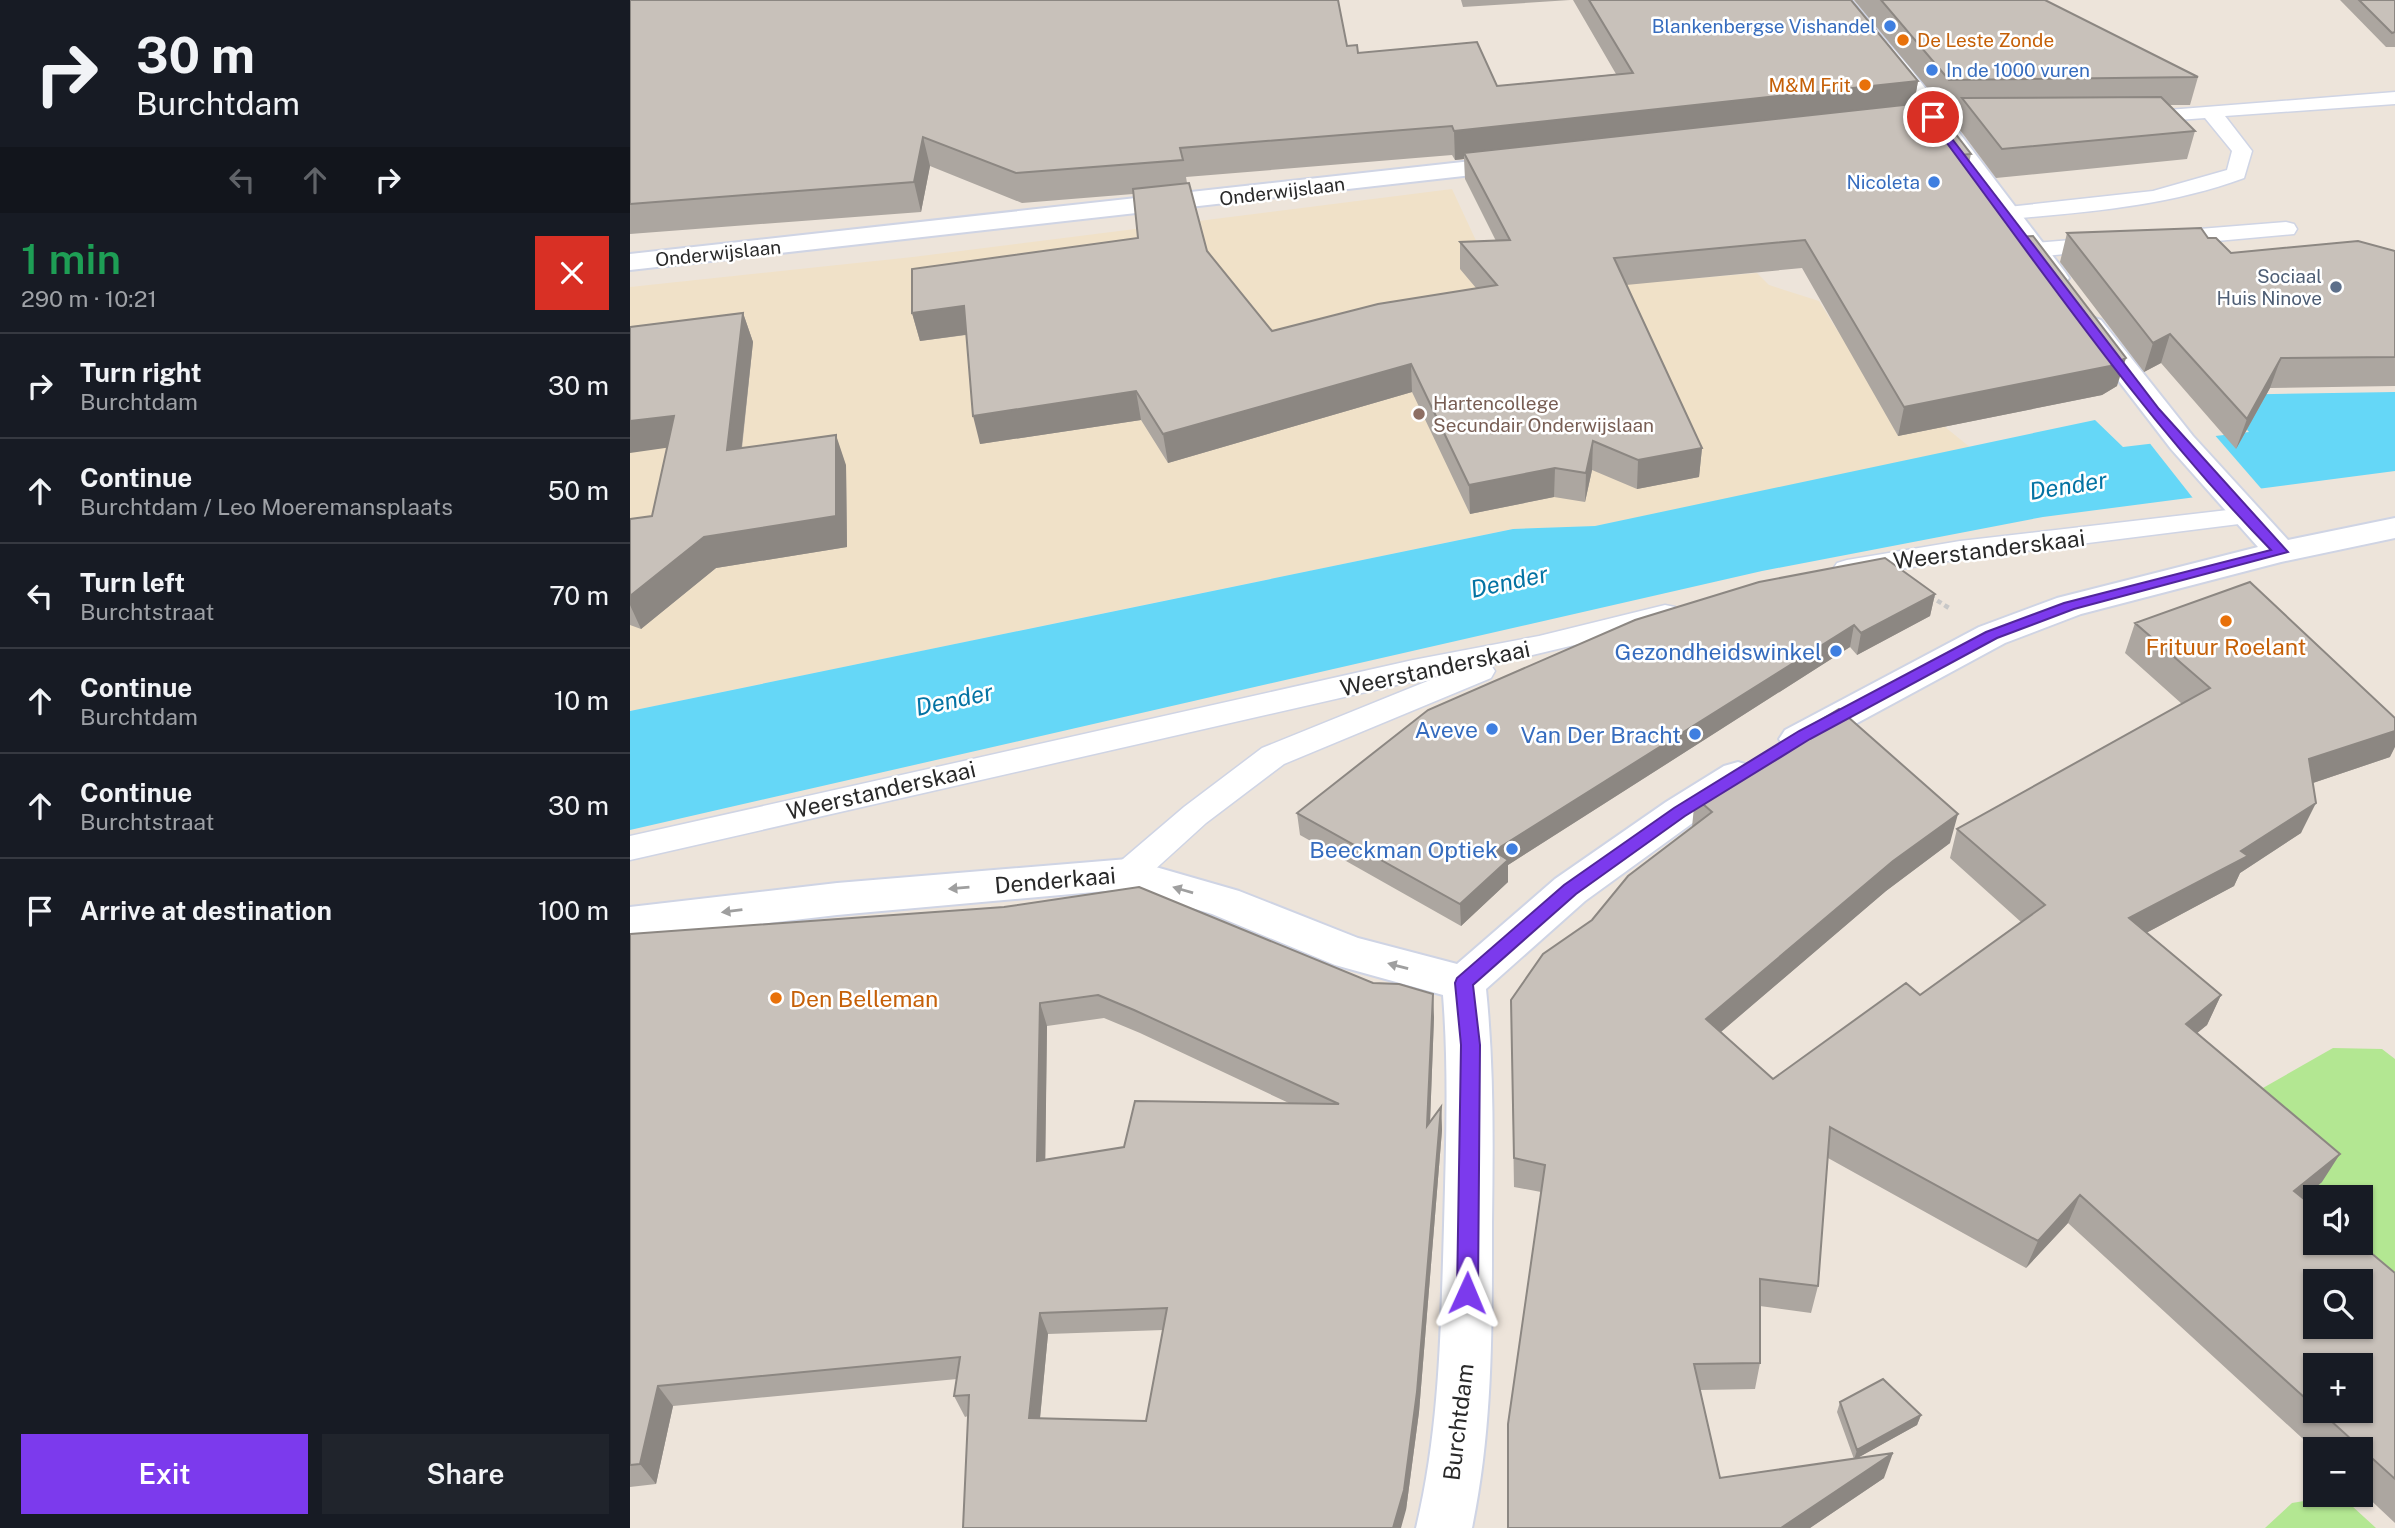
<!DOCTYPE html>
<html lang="en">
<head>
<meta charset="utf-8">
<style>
  :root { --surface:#171b24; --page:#20242c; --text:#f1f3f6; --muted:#9ea1a6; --line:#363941; --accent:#7c3aed }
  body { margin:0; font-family:"Public Sans",sans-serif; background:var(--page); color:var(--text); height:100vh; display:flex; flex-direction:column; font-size:26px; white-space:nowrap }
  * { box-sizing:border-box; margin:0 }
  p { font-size:23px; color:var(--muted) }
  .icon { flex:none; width:38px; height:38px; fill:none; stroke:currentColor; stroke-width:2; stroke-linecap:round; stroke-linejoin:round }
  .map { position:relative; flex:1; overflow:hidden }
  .panel { display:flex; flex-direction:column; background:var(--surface); width:630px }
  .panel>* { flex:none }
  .top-card { background:#171b24; color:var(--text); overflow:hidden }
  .buttons { position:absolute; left:1673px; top:1185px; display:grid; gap:14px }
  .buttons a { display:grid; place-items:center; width:70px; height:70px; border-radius:0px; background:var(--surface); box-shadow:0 2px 5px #0004; font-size:35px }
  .pin { position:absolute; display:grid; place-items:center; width:60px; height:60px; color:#fff; margin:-30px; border:4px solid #fff; border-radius:50%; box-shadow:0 2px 7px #0007 }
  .me { position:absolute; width:77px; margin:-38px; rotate:1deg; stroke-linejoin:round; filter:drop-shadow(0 0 5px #0008) }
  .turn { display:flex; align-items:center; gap:24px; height:147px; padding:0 21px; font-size:32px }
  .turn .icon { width:91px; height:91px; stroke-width:2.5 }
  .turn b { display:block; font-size:49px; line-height:60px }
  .lanes { display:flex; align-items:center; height:66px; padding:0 21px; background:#0003; justify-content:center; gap:35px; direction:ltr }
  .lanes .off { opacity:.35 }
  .round { display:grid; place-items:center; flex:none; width:74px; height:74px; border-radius:0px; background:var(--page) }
  .summary { display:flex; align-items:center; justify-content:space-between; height:119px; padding:0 21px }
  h1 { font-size:42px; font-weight:600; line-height:52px; color:#1e9e55 }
  .action { display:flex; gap:14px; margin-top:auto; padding:14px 21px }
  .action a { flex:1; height:80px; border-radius:0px; background:var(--accent); color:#fff; font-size:28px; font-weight:600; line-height:80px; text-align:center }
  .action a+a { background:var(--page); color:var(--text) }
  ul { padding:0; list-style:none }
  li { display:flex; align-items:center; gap:21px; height:105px; padding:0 21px; border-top:2px solid var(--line) }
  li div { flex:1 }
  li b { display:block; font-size:26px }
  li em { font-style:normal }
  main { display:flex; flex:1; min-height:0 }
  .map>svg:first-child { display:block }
  .education { fill:#f0e1c8 }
  .green { fill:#b3e792 }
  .water { fill:#65d7f7 }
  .pier { fill:#ede4da }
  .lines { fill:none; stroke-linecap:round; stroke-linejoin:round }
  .lane-casing { stroke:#cfd4e4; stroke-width:3 }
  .street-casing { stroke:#cfd4e4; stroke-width:4 }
  .path { stroke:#c7c7c7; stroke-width:4.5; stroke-dasharray:5 3.5; stroke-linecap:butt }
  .lane { fill:#fff; fill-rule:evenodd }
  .street { fill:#fff; fill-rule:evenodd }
  .wall { fill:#aca6a0; fill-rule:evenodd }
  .shaded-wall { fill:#8c8782 }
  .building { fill:#c8c1ba; stroke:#8c8782; stroke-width:2; fill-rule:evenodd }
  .oneway { fill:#9f9f9f }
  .route { fill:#7c3aed; stroke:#51269a; stroke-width:2 }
  .shop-dot { fill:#3f7fe0; stroke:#fff; stroke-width:2.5 }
  .food-dot { fill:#e8710a; stroke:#fff; stroke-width:2.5 }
  .service-dot { fill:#5c6f8a; stroke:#fff; stroke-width:2.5 }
  .education-dot { fill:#8d6e63; stroke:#fff; stroke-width:2.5 }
  .labels { text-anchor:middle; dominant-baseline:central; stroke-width:5; stroke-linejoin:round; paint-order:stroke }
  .far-shop-label { font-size:19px; fill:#366cbe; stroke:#fff; text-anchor:end }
  .far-food-label { font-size:19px; fill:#c56008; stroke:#fff; text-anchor:start }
  .far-street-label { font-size:19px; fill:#292929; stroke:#fff }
  .far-service-label { font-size:19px; fill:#4e5e75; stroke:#fff; text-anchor:end }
  .far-education-label { font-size:19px; fill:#785e54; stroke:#fff; text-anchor:start }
  .street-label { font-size:23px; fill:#292929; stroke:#fff }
  .food-label { font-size:23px; fill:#c56008; stroke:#fff }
  .shop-label { font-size:23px; fill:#366cbe; stroke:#fff; text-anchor:end }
  .water-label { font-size:24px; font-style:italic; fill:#0473a3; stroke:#fff }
</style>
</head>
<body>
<main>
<section class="panel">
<div class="top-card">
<div class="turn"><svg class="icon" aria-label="right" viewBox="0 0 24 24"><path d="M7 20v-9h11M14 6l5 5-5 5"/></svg><div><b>30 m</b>Burchtdam</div></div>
<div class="lanes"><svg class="icon off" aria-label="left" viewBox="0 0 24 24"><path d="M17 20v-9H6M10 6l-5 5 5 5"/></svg><svg class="icon off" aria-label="ahead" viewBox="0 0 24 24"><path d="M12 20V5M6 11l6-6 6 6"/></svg><svg class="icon" aria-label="right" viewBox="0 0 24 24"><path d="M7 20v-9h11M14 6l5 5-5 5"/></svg></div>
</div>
<div class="summary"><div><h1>1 min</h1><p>290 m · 10:21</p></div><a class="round" style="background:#d93025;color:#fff"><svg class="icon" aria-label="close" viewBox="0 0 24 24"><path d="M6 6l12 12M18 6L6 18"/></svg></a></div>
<ul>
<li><svg class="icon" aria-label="right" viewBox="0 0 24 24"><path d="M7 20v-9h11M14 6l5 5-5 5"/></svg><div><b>Turn right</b><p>Burchtdam</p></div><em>30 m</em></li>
<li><svg class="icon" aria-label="ahead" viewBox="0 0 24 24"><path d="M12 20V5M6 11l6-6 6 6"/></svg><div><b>Continue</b><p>Burchtdam / Leo Moeremansplaats</p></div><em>50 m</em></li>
<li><svg class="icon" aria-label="left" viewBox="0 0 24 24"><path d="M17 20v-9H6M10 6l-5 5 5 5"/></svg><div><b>Turn left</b><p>Burchtstraat</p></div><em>70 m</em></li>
<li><svg class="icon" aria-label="ahead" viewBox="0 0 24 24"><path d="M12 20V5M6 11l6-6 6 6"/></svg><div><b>Continue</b><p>Burchtdam</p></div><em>10 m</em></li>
<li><svg class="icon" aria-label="ahead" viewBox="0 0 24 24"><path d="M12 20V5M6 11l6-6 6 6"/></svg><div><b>Continue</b><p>Burchtstraat</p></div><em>30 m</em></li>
<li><svg class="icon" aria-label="arrive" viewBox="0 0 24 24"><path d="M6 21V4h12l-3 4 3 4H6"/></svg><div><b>Arrive at destination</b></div><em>100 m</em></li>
</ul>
<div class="action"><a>Exit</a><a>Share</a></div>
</section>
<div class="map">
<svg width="1765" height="1528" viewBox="0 0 1765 1528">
  <rect width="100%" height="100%" fill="#ede4da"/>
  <path class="education" d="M 822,189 L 848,245 L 1058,256 L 1069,278 L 1127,273 L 1139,285 L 1189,301 L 1207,330 L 1296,402 L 1315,427 L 1341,448 L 965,526 L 882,529 L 0,711 L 0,287 L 283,257 Z"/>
  <path class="green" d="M 1703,1048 L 1752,1049 L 1765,1059 L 1765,1302 L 1692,1243 L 1731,1242 L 1731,1197 L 1685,1197 L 1685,1237 L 1603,1105 Z
    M 1710,1495 L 1746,1528 L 1635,1528 L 1662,1503 Z"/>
  <path class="water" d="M 1765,392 L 1765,471 L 1413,517 L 1132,571 L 0,830 L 0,711 L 883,529 L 965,526 L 1465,420 L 1493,447 L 1619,432 L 1587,395 Z"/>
  <path class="pier" d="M 1583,433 L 1635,493 L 1566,502 L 1518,441 Z"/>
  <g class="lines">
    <g class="lane-casing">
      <path id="lane" d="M 1765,92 L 1765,104 L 1595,116 L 1622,151 L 1614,178 C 1538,206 1459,212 1378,219 L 1367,213 L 1378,207 L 1523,191 L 1597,170 L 1602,151 L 1575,118 L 1507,123 L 1500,121 L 1497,117 L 1500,113 Z
        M 1303,111 L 1371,113 L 1381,119 L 1371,125 L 1296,121 L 1293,117 L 1296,113 Z
        M 1656,222 L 1664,224 L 1667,229 L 1664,234 L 1532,246 L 1521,239 L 1532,232 Z
        M 1477,237 L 1488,244 L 1485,249 L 1405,257 L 1394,250 L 1405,243 Z
        M 1615,508 L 1625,510 L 1628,516 L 1625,522 L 1330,559 L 1217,578 L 1207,575 L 1203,569 L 1207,563 L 1217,560 L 1330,541 Z
        M 1035,605 L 1045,607 L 1049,614 L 1045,621 L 861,665 L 865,671 L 861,678 L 654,764 L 576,823 L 510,883 L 498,887 L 486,883 L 481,874 L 486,865 L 554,807 L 632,748 L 815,674 L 0,860 L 0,836 L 783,660 L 909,636 Z"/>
    </g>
    <g class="street-casing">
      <path id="street" d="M 1199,0 L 1221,0 L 1280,68 L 1435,272 L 1439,278 L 1435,284 L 1415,284 L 1264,78 L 1236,49 Z
        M 887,156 L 896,159 L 900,164 L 896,169 L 0,270 L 0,254 Z
        M 1461,317 L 1471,320 L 1563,436 L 1658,540 L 1765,518 L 1765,538 L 1651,562 L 1451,614 L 1375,643 L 1181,748 L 1168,752 L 1155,748 L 1149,739 L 1155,730 L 1349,627 L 1427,598 L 1628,547 L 1541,449 L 1451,332 L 1447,326 L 1451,320 Z
        M 1108,762 L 1122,766 L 1127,776 L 1122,786 L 1064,822 L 955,901 L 856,989 C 864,1067 863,1146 862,1224 C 862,1327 863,1427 842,1528 L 786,1528 C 810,1428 811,1327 814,1225 C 816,1148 819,1071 813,995 L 705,965 L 582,914 L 498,889 L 207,915 L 0,939 L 0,907 L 207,883 L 498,859 L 609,891 L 728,938 L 827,964 L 925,879 L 1036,802 L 1094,766 Z"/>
    </g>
    <path class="path" d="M 1300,596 L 1319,608"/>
    <use href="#lane" class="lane"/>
    <use href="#street" class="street"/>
  </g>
  <path class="wall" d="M 0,0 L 717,46 L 728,53 L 867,86 L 986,74 L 943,0 L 1221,0 L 1288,81 L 1284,104 L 1341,154 L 1338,168 L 1487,386 L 1472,395 L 1268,436 L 1172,268 L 996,285 L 1072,448 L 1069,477 L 1007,489 L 962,470 L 955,502 L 924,497 L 840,514 L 782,392 L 538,463 L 511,420 L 350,444 L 336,335 L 290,341 L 282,313 L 508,238 L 503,194 L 392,203 L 300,166 L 291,212 L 0,234 ZM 822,155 L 825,160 L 834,159 L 835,179 L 866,241 L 830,242 L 830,269 L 846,288 L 642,331 L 577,251 L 557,183 L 556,177 Z
    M 831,0 L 940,0 L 833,7 Z
    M 1224,0 L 1415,0 L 1568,77 L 1560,105 L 1540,105 L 1565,131 L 1557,159 L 1366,178 L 1327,126 L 1330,108 L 1314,108 Z
    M 1710,0 L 1765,0 L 1765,47 L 1756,47 Z
    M 1437,233 L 1578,238 L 1601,253 L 1765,251 L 1765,386 L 1640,388 L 1606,449 L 1531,363 L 1514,372 L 1430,262 Z
    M 113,313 L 123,342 L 112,448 L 216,465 L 217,547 L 86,568 L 11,629 L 0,625 L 0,519 L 22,516 L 37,448 Z
    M 1305,594 L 1300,616 L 1227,655 L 1220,647 L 878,865 L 878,882 L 831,926 L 670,835 L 667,813 Z
    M 1505,623 L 1760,757 L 1683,783 L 1671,833 L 1610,873 L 1604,886 L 1516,933 L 1591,995 L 1577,1025 L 1566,1033 L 1692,1182 L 1673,1198 L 1765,1273 L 1765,1523 L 1731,1491 L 1731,1449 L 1685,1450 L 1438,1223 L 1396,1268 L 1198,1158 L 1188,1286 L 1181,1313 L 1130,1306 L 1130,1363 L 1125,1389 L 1070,1390 L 1090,1478 L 1224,1459 L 1207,1412 L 1210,1402 L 1291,1415 L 1287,1425 L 1225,1459 L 1254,1478 L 1180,1528 L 878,1528 L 911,1192 L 884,1187 L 881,1000 L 962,920 L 1062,827 L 1065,797 L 1320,843 L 1256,891 L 1091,1032 L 1143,1079 L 1290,995 L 1391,922 L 1320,858 L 1327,829 L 1552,704 L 1495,653 ZM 1685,1365 L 1731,1410 L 1685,1410 Z
    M 0,934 L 804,1017 L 800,1123 L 811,1107 L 812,1130 L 789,1412 L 776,1510 L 338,1416 L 335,1417 L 324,1396 L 327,1379 L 43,1406 L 26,1484 L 0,1487 ZM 474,1018 L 510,1033 L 661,1104 L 494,1147 L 415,1160 L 417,1026 ZM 533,1330 L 516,1421 L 410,1419 L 418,1334 Z"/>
  <path class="shaded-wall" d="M 1288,81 L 1283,109 L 834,153 L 834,159 L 825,160 L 824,131 Z
    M 293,137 L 300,166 L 291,212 L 284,182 Z
    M 334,306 L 341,334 L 290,341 L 282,313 Z
    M 113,313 L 123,342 L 108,480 L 97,450 Z
    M 1540,334 L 1531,363 L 1514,372 L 1523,343 Z
    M 1496,358 L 1487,386 L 1472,395 L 1268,436 L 1274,407 Z
    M 1651,358 L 1640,388 L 1606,449 L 1617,419 Z
    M 781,364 L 782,392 L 538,463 L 533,434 Z
    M 506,391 L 511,420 L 350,444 L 343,416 Z
    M 44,416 L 56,445 L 0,453 L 0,421 Z
    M 206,435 L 216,465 L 217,547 L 86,568 L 11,629 L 0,605 L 0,596 L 74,537 Z
    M 963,441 L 962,470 L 955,502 L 956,473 Z
    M 1072,448 L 1069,477 L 1007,489 L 1008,460 Z
    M 925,468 L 924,497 L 840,514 L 839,485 Z
    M 1305,594 L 1300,616 L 1227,655 L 1231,633 Z
    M 1224,625 L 1220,647 L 878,865 L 878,882 L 831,926 L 830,904 L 864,851 Z
    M 1765,731 L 1765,747 L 1760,757 L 1665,789 L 1679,759 Z
    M 1686,803 L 1671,833 L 1610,873 L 1604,886 L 1488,948 L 1499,918 L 1611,851 Z
    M 1328,814 L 1320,843 L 1256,891 L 1072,1048 L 1076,1019 L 1263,861 Z
    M 803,994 L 804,1017 L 799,1149 L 797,1126 Z
    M 1591,995 L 1577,1025 L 1542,1054 L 1556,1024 Z
    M 410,1003 L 417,1026 L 415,1183 L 407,1161 Z
    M 811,1107 L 812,1130 L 789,1412 L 776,1510 L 771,1528 L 763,1528 Z
    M 1710,1154 L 1692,1182 L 1648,1219 L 1664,1191 Z
    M 1450,1195 L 1438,1223 L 1396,1268 L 1408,1241 Z
    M 410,1313 L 418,1334 L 408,1438 L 399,1418 Z
    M 28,1386 L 43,1406 L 26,1484 L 10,1464 Z
    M 1291,1415 L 1287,1425 L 1224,1460 L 1227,1450 Z
    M 1263,1453 L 1254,1478 L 1180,1528 L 1151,1528 Z"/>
  <path class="building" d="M 0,0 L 708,0 L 717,46 L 727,45 L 728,53 L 847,42 L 867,86 L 1003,73 L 959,0 L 1221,0 L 1288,81 L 824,131 L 822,126 L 550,148 L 553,160 L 386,173 L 293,137 L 284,182 L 0,204 Z
    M 1251,0 L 1415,0 L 1568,77 L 1319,80 Z
    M 1729,0 L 1765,0 L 1765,32 L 1762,33 Z
    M 1531,97 L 1565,131 L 1372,149 L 1332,98 Z
    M 1301,102 L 1341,154 L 1329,155 L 1387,237 L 1403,236 L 1496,358 L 1480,366 L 1274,407 L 1175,240 L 984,258 L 1072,448 L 1008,460 L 963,441 L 956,473 L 925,468 L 839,485 L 781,364 L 533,434 L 506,391 L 343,416 L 334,306 L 282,313 L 282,269 L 508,238 L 503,189 L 559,183 L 577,251 L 642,331 L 748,304 L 867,285 L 830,242 L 880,240 L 834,153 Z
    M 1571,228 L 1578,238 L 1586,238 L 1601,253 L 1728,241 L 1765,251 L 1765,357 L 1651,358 L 1617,419 L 1540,334 L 1523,343 L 1437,233 Z
    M 113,313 L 97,450 L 206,435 L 206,516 L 74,537 L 0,596 L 0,519 L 22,516 L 44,416 L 0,421 L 0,327 Z
    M 1255,558 L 1305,594 L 1231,633 L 1224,625 L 864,851 L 878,860 L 830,904 L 667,813 L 798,710 L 1005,620 L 1129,582 Z
    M 1620,582 L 1765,718 L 1765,731 L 1679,759 L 1686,803 L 1611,851 L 1618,856 L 1499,918 L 1591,995 L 1556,1024 L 1710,1154 L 1664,1191 L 1685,1208 L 1685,1242 L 1728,1242 L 1765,1273 L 1765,1479 L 1689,1410 L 1731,1410 L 1731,1365 L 1685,1365 L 1685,1407 L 1450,1195 L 1408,1241 L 1200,1127 L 1188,1286 L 1130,1279 L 1130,1363 L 1064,1364 L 1090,1478 L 1263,1453 L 1151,1528 L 878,1528 L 878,1424 L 915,1165 L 884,1158 L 881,1000 L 913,954 L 962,920 L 998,876 L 1082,812 L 1065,797 L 1209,709 L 1328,814 L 1263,861 L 1076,1019 L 1143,1079 L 1276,983 L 1290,995 L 1415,905 L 1327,829 L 1580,688 L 1505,623 ZM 1685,1281 L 1731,1281 L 1731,1326 L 1685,1326 Z
    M 509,887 L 743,983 L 769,984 L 803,994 L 797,1126 L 811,1107 L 787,1392 L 774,1490 L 763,1528 L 333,1528 L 339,1395 L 324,1396 L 330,1357 L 28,1386 L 10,1464 L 0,1465 L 0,934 L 374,907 ZM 468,995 L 504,1010 L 709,1104 L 505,1101 L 494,1147 L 407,1161 L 410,1003 ZM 537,1308 L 516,1421 L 399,1418 L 410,1313 Z
    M 1253,1379 L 1291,1415 L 1227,1450 L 1210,1402 Z"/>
  <defs><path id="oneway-solid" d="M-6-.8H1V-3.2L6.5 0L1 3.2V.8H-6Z" transform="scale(1.75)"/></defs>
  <g class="oneway">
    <use href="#oneway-solid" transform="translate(329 888) rotate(175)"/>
    <use href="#oneway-solid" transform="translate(553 890) rotate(-164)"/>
    <use href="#oneway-solid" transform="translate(102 911) rotate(173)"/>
    <use href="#oneway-solid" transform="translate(768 966) rotate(-165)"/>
  </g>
  <path class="route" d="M 1303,114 L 1529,409 L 1658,552 L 1444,609 L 1367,638 L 1180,739 L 1055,816 L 946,894 L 843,985 L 850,1045 L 848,1293 L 845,1300 L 837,1303 L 830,1300 L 827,1293 L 831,1045 L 825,983 L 827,978 L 934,885 L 1044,808 L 1169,731 L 1356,632 L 1434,603 L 1641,550 C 1513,419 1409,266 1299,119 Z"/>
  <g class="shop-dot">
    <circle cx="1260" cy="26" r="7"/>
    <circle cx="1302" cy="70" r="7"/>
    <circle cx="1304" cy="182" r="7"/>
    <circle cx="1206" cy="651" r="7"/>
    <circle cx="862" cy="729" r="7"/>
    <circle cx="1065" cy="734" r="7"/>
    <circle cx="882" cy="849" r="7"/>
  </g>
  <g class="food-dot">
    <circle cx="1273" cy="40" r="7"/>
    <circle cx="1235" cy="85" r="7"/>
    <circle cx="1596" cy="621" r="7"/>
    <circle cx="146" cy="998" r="7"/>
  </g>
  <circle class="service-dot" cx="1706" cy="287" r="7"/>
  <circle class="education-dot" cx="789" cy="414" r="7"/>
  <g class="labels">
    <g class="far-shop-label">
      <text x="1246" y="26">Blankenbergse Vishandel</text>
      <text x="1316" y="70" text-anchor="start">In de 1000 vuren</text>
      <text x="1290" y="182">Nicoleta</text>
    </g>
    <g class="far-food-label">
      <text x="1287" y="40">De Leste Zonde</text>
      <text x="1221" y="85" text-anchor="end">M&amp;M Frit</text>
    </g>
    <g class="far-street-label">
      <text transform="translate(652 191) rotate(-7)">Onderwijslaan</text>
      <text transform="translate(88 253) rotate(-6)">Onderwijslaan</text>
    </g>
    <g class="far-service-label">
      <text x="1692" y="276">Sociaal<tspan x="1692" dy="22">Huis Ninove</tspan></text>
    </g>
    <g class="far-education-label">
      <text x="803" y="403">Hartencollege<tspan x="803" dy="22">Secundair Onderwijslaan</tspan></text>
    </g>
    <g class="street-label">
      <text transform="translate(1359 549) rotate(-7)">Weerstanderskaai</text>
      <text transform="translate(805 668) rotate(-12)">Weerstanderskaai</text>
      <text transform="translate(251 790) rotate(-13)">Weerstanderskaai</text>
      <text transform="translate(425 880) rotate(-5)">Denderkaai</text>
      <text transform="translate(828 1422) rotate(-83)">Burchtdam</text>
    </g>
    <g class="food-label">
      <text x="1596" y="646">Frituur Roelant</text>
      <text x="160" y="998" text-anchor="start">Den Belleman</text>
    </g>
    <g class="shop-label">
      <text x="1192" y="651">Gezondheidswinkel</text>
      <text x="848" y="729">Aveve</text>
      <text x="1051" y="734">Van Der Bracht</text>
      <text x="868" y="849">Beeckman Optiek</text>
    </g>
    <g class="water-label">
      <text transform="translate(1438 485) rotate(-9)">Dender</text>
      <text transform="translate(879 581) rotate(-12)">Dender</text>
      <text transform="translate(324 699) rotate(-12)">Dender</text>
    </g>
  </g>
</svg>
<div class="buttons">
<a><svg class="icon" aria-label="sound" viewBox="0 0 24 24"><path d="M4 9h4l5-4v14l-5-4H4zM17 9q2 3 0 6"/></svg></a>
<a><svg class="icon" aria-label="search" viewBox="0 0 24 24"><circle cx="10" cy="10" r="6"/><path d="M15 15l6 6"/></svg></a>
<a>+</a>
<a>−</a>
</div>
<div class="pin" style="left:1303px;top:117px;background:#d93025"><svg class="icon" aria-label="arrive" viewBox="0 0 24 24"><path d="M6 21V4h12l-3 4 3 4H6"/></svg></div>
<svg class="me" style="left:837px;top:1293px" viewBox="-20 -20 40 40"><path d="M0-17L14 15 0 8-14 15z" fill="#7c3aed" stroke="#fff" stroke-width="4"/></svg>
</div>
</main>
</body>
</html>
